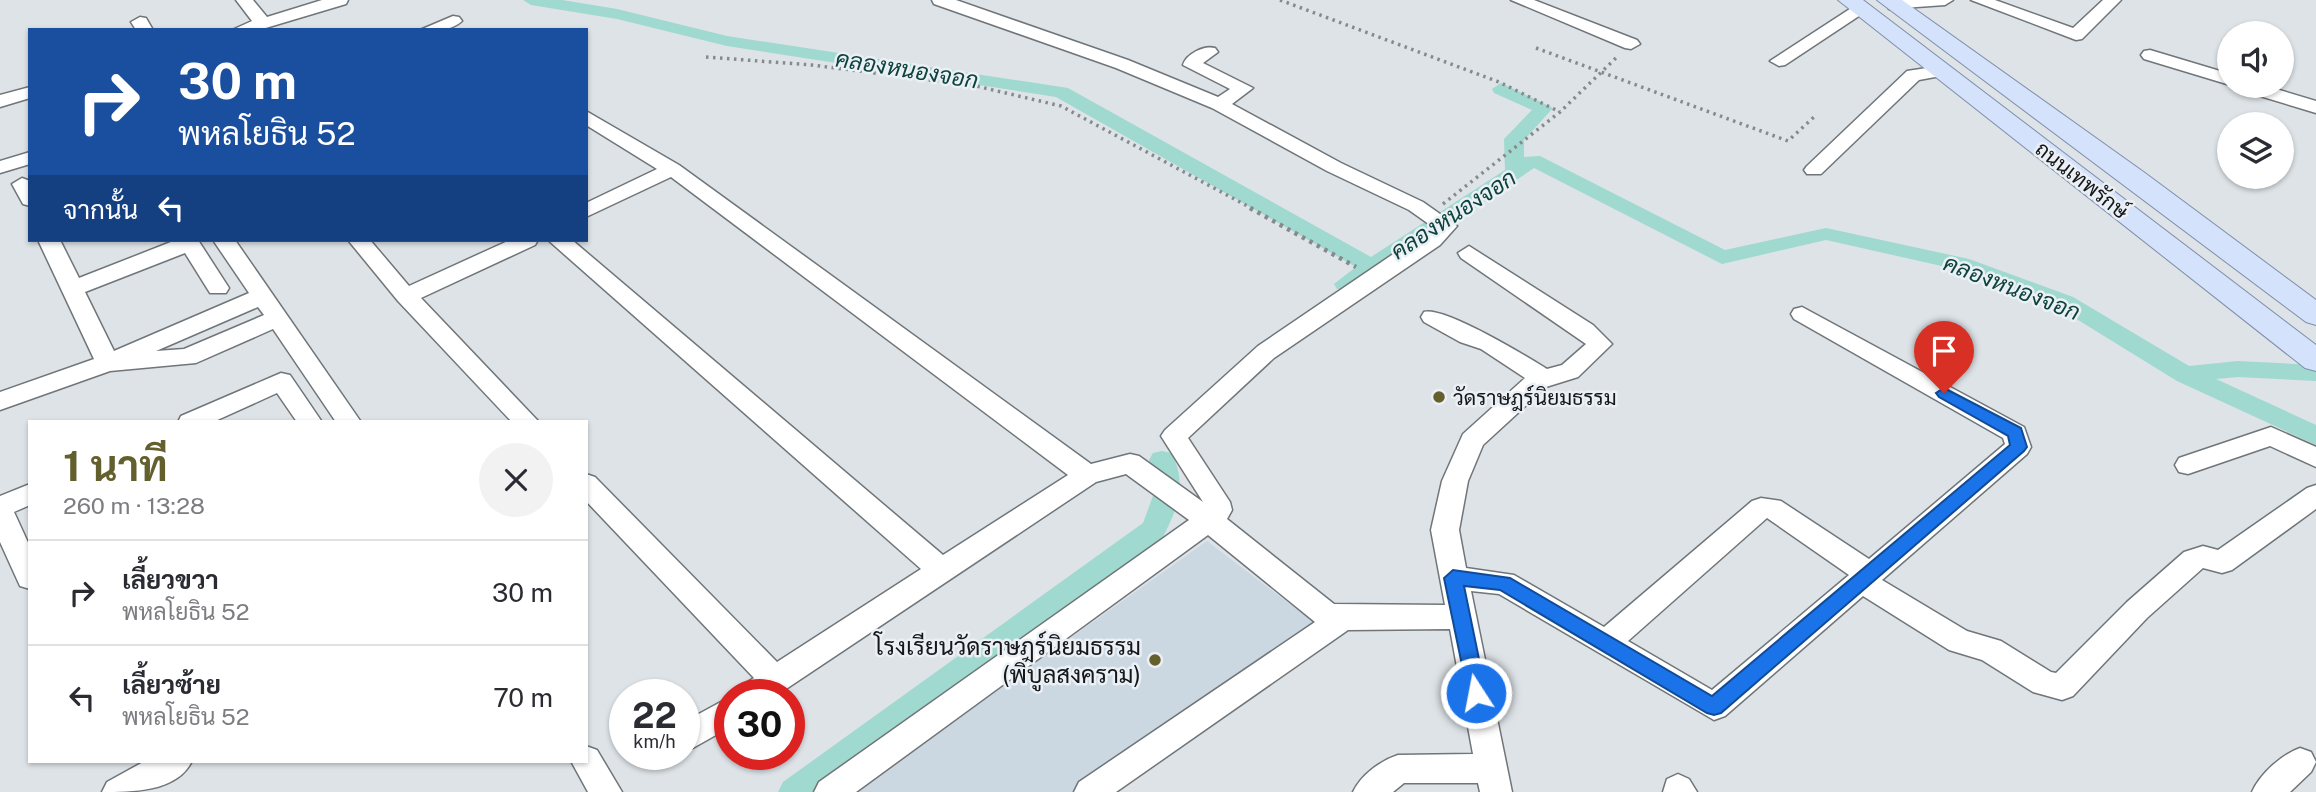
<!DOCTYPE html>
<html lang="th">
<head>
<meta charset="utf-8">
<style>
  :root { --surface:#fff; --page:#f2f2f3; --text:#2b2b33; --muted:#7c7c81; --line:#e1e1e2; --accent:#63602d }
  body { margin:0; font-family:"Public Sans",Sarabun,sans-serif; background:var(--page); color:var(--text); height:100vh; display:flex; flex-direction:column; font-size:26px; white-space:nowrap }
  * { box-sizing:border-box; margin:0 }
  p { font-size:23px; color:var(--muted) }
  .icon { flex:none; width:38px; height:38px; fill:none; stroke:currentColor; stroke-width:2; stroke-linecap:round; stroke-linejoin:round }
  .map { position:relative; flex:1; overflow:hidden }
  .side { position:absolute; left:28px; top:420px; width:560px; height:343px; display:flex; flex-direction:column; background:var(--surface); border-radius:0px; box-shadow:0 2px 5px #0004 }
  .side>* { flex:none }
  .top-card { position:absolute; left:28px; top:28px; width:560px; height:214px; border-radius:0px; box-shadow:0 2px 5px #0004; background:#1a4fa0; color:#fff; overflow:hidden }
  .fabs { position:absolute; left:2217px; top:21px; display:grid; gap:14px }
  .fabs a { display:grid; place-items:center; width:77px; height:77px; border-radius:50%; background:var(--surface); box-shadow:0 2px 5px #0004; font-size:35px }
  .speed { position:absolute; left:609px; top:679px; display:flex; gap:14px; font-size:35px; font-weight:700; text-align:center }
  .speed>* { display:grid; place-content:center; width:91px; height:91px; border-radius:50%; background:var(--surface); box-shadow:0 2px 5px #0004; line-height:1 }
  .speed small { font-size:18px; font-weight:400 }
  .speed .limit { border:10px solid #d22; background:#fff; color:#111 }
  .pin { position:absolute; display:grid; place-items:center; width:60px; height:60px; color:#fff; margin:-72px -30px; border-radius:50% 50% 50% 0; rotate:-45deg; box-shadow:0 0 7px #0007 }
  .pin .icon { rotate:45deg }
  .me { position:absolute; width:77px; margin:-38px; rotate:349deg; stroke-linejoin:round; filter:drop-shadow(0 0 5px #0008) }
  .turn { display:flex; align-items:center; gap:24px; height:147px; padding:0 35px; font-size:32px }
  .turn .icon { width:91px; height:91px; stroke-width:2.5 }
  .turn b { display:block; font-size:49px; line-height:60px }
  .then { display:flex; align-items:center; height:66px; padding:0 35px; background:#0003; gap:14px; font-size:26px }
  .round { display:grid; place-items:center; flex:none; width:74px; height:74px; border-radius:37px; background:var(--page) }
  .summary { display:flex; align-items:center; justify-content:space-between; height:119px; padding:0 35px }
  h1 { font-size:42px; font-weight:700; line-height:52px; color:var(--accent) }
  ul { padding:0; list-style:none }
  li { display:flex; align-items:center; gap:21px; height:105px; padding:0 35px; border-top:2px solid var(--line) }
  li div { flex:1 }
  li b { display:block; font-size:26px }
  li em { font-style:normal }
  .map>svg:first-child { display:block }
  .built { fill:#cbd8e1 }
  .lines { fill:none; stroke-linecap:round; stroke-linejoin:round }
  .canal { fill:#9fd9d0; fill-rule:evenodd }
  .minor-casing { stroke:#6f7578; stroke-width:3 }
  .major-casing { stroke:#7f8eaa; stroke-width:2 }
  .path-far1 { stroke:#868a8d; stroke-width:3.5; stroke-dasharray:2.5 4.5; stroke-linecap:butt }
  .path { stroke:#868a8d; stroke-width:4.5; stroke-dasharray:3.5 5; stroke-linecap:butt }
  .minor { fill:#fff; fill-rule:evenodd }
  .major { fill:#d4e2fb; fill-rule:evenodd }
  .route { fill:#1a73e8; stroke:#114b97; stroke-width:2 }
  .poi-dot { fill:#63602d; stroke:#eaf0f5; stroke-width:2.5 }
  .labels { text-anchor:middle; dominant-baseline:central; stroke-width:5; stroke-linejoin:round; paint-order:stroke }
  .street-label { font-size:21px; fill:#151718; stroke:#eaf0f5 }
  .poi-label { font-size:21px; fill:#151718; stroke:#eaf0f5; text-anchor:start }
  .water-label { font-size:23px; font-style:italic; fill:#0e433d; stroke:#eaf0f5 }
  .near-poi-label { font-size:24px; fill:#151718; stroke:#eaf0f5; text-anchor:end }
</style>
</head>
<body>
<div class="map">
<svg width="2316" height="792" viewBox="0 0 2316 792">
  <rect width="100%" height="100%" fill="#dde3e7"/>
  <path class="built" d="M 1207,541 L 1320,627 L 1074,792 L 854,792 Z"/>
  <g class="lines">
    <path class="canal" d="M 523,0 L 562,0 L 617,9 L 727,36 L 1068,88 L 1371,257 L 1505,170 L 1504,139 L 1532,110 L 1494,93 L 1492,89 L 1501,83 L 1553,108 L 1524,140 L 1524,157 L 1540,156 L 1725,250 L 1826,228 L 1969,259 L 2073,297 L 2189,366 L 2238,361 L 2316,365 L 2316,381 L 2238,377 L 2216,379 L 2316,425 L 2316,445 L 2177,381 L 2057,307 L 1955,269 L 1826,240 L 1722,264 L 1534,168 L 1380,272 L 1345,291 L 1337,289 L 1334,284 L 1356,267 L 1056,97 L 727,46 L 617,19 L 531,5 Z
      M 1162,451 L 1171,453 C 1188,482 1177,510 1163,537 L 820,792 L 778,792 L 783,782 L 1143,523 L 1153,496 L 1154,479 L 1149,460 L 1153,453 Z"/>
    <g class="minor-casing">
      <path id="minor" d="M 236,0 L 253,0 L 267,17 L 322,0 L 348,0 L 346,4 L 259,30 L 232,30 L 252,21 Z
        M 932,0 L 956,0 L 1128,60 L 1218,97 L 1230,89 L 1183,65 C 1186,54 1204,45 1215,48 L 1218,52 L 1203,63 L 1253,88 L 1232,104 L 1341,163 L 1423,202 L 1457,226 L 1440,245 L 1274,358 L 1188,438 L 1230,502 L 1232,510 L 1227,519 L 1334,604 L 1445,605 L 1431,530 L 1442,481 L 1463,434 L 1525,378 L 1481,349 L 1460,342 L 1424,322 L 1421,317 L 1424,312 C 1444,306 1526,356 1547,369 L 1562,365 L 1586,344 L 1461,258 L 1458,253 L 1469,246 L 1593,325 L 1612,344 L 1578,377 L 1546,387 L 1483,445 L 1468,481 L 1459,530 L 1466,568 L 1514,575 L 1604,627 L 1752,501 L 1761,498 L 1781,501 L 1869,559 L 2005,444 L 2003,438 L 1794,319 L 1791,314 L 1794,309 L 1802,307 L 2024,427 L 2031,447 L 2027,454 L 1882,580 L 1967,631 L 2001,641 L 2051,672 L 2056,673 L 2127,602 L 2184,552 L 2203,546 L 2218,550 L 2307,488 L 2316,485 L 2316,509 L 2232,570 L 2222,573 L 2203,568 L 2147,618 L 2073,696 L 2062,700 L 2033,692 L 1982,660 L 1949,650 L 1863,596 L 1725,716 L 1714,720 L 1499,594 L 1471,591 L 1512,792 L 1480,792 L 1478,783 L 1404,783 L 1393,792 L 1353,792 C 1361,775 1380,761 1398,755 L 1473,754 L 1450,629 L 1348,630 L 1116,792 L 1074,792 L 1079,782 L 1315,622 L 1208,535 L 856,792 L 814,792 L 819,782 L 1189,520 L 1126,474 L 1096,482 L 777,695 L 737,695 L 741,686 L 754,678 L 586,501 L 586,474 L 595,477 L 777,662 L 921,569 L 548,240 L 572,240 L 943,555 L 1068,475 L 671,177 L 586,217 L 586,203 L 657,169 L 586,125 L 586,111 L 679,165 L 1091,464 L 1130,454 L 1139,456 L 1203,502 L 1161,436 L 1165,430 L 1258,346 L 1433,227 L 1409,210 L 1327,171 L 1212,108 L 1116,68 L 934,4 ZM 1767,518 L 1849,575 L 1712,690 L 1628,641 Z
        M 1511,0 L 1534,0 L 1637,40 L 1640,44 L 1631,49 L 1625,48 Z
        M 1895,0 L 1953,0 L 1945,5 L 1889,9 L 1887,5 Z
        M 1971,0 L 1995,0 L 2073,28 L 2103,0 L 2121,0 L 2082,39 L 2076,40 Z
        M 1859,3 L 1867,8 L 1865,12 L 1785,65 L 1779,66 L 1770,61 Z
        M 453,16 L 459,17 L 462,21 C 450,32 434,30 420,30 Z
        M 140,17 L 146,18 L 153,30 L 136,30 L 131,22 Z
        M 2150,50 L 2230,74 L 2230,85 L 2144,59 L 2141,55 L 2144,51 Z
        M 1940,66 L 1949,71 L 1946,75 L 1919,80 L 1821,174 L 1807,174 L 1804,170 L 1807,166 L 1907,71 Z
        M 2238,86 L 2266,86 L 2316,101 L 2316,113 L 2240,90 Z
        M 30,87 L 30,98 L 0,107 L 0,95 Z
        M 30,152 L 30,164 L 0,173 L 0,161 Z
        M 22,178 L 30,181 L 30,206 L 23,204 L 12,184 Z
        M 38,240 L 60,240 L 79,278 L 176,240 L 198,240 L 229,288 L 226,293 L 210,293 L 185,253 L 85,292 L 114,351 L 249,293 L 213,240 L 235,240 L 361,422 L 336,422 L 273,329 L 196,363 L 110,371 L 0,410 L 0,392 L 94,359 ZM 258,307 L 264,315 L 184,349 L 156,351 Z
        M 348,240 L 370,240 L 409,286 L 510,240 L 538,240 L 535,245 L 421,298 L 539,422 L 512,422 L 398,301 Z
        M 281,373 L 290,375 L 322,422 L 297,422 L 277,393 L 213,422 L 178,422 L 181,416 Z
        M 2271,427 L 2316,447 L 2316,467 L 2270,446 L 2188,474 L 2179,472 L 2175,465 L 2179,458 Z
        M 30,484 L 30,505 L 14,512 L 30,547 L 30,589 L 20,586 L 0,542 L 0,496 Z
        M 730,697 L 730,727 L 684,753 L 684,722 Z
        M 586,746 L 597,750 L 622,792 L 588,792 L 571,761 L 586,761 Z
        M 2300,748 L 2311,752 L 2316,762 L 2311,772 L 2290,792 L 2252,792 C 2260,774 2281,755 2300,748 Z
        M 145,761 L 192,761 C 177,792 132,792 102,792 L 107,782 Z
        M 1678,774 L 1689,779 L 1697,792 L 1663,792 L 1667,779 Z"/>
    </g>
    <g class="major-casing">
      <path id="major" d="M 1838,0 L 1863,0 L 2316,345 L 2316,371 L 2305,368 Z
        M 1877,0 L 1902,0 L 2145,173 L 2316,300 L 2316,325 L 2306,322 Z"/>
    </g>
    <path class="path-far1" d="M 1280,0 L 1499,82 L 1560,112
      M 1536,48 L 1788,141 L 1814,117
      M 706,57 L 812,65 L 976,86 L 1061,106 L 1253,209
      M 1443,204 L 1560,112 L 1618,56"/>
    <path class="path" d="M 1250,208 L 1356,267"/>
    <use href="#minor" class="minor"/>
    <use href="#major" class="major"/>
  </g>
  <path class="route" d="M 1944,388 L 2021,428 L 2027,447 L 2024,451 L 1721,713 L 1714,715 L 1707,713 L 1500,590 L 1464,586 L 1486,693 L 1483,699 L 1476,701 L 1469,699 L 1444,578 L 1453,570 L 1510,578 L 1712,696 L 2010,445 L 2008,436 L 1939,397 L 1936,393 Z"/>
  <g class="poi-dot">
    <circle cx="1439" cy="397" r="7"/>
    <circle cx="1155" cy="660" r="7"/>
  </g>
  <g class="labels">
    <g class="street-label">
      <text transform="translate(2082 180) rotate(38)">ถนนเทพรักษ์</text>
    </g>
    <g class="poi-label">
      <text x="1453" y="397">วัดราษฎร์นิยมธรรม</text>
    </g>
    <g class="water-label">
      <text transform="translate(907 69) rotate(9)">คลองหนองจอก</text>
      <text transform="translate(1453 214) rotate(-33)">คลองหนองจอก</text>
      <text transform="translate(2012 287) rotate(21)">คลองหนองจอก</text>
    </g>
    <g class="near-poi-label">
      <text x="1141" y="646">โรงเรียนวัดราษฎร์นิยมธรรม<tspan x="1141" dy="28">(พิบูลสงคราม)</tspan></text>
    </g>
  </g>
</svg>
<div class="fabs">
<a><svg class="icon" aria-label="sound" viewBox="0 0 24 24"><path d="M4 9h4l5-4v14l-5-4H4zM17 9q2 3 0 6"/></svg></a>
<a><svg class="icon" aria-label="layers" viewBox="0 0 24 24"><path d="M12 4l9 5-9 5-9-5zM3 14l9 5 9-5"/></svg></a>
</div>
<div class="speed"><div>22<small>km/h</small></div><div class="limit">30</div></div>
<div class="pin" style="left:1944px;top:393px;background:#d93025"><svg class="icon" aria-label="arrive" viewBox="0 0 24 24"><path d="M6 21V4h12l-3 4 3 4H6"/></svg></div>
<svg class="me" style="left:1476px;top:693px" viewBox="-20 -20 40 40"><circle r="17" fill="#1a73e8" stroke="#fff" stroke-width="3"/><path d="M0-11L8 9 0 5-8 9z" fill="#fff"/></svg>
<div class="top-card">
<div class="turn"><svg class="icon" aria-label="right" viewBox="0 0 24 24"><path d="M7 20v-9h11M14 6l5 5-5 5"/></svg><div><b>30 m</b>พหลโยธิน 52</div></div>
<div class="then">จากนั้น<svg class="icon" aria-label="left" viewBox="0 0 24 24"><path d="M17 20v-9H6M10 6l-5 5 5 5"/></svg></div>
</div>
<section class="side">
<div class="summary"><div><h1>1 นาที</h1><p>260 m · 13:28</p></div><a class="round"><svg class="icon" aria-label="close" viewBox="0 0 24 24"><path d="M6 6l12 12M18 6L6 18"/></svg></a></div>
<ul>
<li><svg class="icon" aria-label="right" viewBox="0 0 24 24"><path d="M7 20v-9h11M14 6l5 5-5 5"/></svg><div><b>เลี้ยวขวา</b><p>พหลโยธิน 52</p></div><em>30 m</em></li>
<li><svg class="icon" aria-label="left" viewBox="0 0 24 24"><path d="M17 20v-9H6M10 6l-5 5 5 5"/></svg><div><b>เลี้ยวซ้าย</b><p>พหลโยธิน 52</p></div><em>70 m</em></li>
</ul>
</section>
</div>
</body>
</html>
